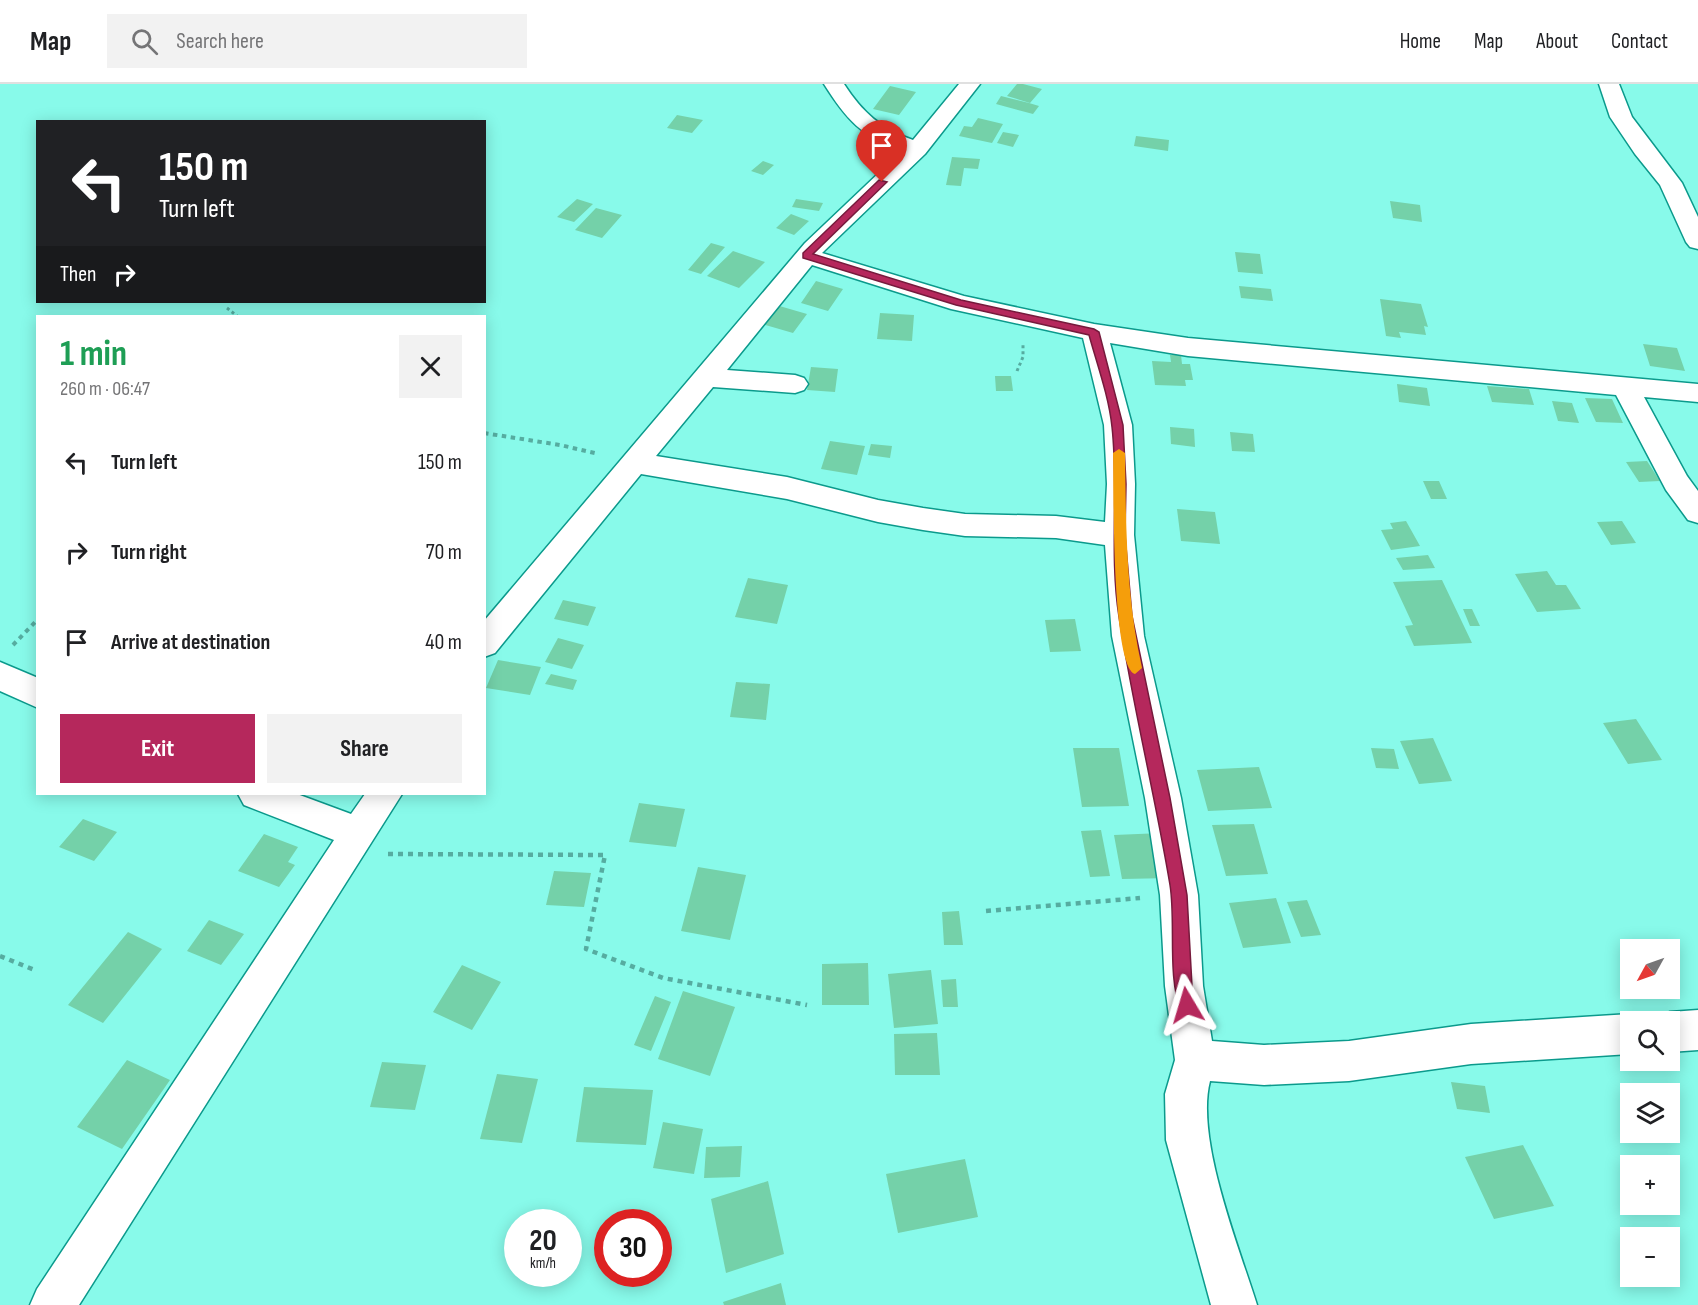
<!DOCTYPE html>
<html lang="en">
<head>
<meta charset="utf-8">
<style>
  :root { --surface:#fff; --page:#f2f2f2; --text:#202124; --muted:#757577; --line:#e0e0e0; --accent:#b5285c }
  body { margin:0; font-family:"Sofia Sans Condensed",sans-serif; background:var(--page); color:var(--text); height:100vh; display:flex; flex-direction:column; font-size:22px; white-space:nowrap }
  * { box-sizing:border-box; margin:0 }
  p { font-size:20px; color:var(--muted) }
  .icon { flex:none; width:33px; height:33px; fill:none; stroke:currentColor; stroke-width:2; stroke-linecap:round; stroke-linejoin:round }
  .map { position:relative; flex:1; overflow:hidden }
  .panel { position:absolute; left:36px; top:231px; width:450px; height:480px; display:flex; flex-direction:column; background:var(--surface); border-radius:0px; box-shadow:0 3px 15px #0003 }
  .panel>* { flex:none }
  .banner { position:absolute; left:36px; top:36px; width:450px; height:183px; border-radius:0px; box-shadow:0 3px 15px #0003; background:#202124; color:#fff; overflow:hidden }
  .needle { width:39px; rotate:230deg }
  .tools { position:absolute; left:1620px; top:855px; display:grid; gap:12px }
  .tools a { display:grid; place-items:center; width:60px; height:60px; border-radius:0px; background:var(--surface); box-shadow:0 3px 15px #0003; font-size:30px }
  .speed { position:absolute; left:504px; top:1125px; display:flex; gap:12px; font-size:30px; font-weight:700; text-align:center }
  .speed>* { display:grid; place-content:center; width:78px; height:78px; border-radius:50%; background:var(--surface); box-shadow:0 3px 15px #0003; line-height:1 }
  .speed small { font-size:15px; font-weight:400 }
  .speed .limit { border:9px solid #d22; background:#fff; color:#111 }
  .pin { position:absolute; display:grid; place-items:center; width:51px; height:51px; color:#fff; margin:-62px -26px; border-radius:50% 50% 50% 0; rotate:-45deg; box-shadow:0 0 6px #0007 }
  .pin .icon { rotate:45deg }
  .me { position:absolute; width:66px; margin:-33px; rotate:353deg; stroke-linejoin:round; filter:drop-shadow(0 0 4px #0008) }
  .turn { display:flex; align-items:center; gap:21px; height:126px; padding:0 24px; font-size:27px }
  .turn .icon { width:78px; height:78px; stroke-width:2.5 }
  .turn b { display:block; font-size:42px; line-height:51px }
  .then { display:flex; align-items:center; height:57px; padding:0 24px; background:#0003; gap:12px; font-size:22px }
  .round { display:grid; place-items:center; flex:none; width:63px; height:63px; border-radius:0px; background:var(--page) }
  .overview { display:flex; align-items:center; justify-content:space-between; height:102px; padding:0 24px }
  h1 { font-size:36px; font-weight:700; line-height:45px; color:#1e9e55 }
  .primary-button { display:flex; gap:12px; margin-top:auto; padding:12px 24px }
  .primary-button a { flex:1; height:69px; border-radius:0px; background:var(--accent); color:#fff; font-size:24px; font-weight:700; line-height:69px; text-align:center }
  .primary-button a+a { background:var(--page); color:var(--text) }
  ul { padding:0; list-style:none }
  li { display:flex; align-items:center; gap:18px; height:90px; padding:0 24px }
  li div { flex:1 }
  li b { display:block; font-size:22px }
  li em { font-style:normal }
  header { display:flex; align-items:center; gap:36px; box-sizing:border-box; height:84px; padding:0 30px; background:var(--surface); border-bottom:2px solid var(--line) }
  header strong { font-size:28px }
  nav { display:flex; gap:33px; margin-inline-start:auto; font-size:21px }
  .search { width:420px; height:54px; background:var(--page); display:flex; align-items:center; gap:15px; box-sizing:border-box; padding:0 21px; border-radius:0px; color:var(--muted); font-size:22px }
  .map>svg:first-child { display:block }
  .building { fill:#74d1a9 }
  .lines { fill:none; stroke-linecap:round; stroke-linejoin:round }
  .minor-casing { stroke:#0b9a8c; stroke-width:3 }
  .path-far2 { stroke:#56aca0; stroke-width:3; stroke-dasharray:3 3; stroke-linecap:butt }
  .path-far1 { stroke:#56aca0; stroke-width:4; stroke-dasharray:4.5 4.5; stroke-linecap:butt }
  .path { stroke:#56aca0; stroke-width:4.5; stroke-dasharray:5 5; stroke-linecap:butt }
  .minor { fill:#fff; fill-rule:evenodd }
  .route { fill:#b5285c; stroke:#761a3c; stroke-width:1.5 }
  .slow { fill:#f59e0b }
</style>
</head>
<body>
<header>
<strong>Map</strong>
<div class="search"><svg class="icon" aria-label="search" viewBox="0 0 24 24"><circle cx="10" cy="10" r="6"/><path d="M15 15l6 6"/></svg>Search here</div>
<nav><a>Home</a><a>Map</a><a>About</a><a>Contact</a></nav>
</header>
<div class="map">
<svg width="1698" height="1221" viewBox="0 0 1698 1221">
  <rect width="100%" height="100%" fill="#88faea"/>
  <path class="building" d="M 1017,0 L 1023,0 L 1042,5 L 1030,19 L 1007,12 Z
    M 890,2 L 916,8 L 899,31 L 873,25 Z
    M 1001,12 L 1029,19 L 1039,22 L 1033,30 L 996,20 Z
    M 677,31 L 703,36 L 692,49 L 667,44 Z
    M 978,34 L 1003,40 L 992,59 L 959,52 L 964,42 L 972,43 Z
    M 1003,48 L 1019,51 L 1013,63 L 997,59 Z
    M 1136,52 L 1169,56 L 1168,67 L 1134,62 Z
    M 952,73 L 980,75 L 978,85 L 964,84 L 961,102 L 946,101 Z
    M 763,77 L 774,81 L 763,91 L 751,87 Z
    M 577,115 L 593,120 L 574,138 L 557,133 Z
    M 796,115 L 823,119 L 819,127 L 792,123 Z
    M 1390,117 L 1420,121 L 1422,138 L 1393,134 Z
    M 596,124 L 622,131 L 602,154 L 575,146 Z
    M 791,130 L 809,137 L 794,151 L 776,144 Z
    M 711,159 L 725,163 L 701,190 L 688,186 Z
    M 733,167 L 765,178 L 739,204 L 707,192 Z
    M 1235,168 L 1260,170 L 1263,190 L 1238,188 Z
    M 816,197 L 843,205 L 828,227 L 801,219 Z
    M 1239,202 L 1271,205 L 1273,217 L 1241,214 Z
    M 1380,215 L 1421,220 L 1428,243 L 1424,242 L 1426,251 L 1399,248 L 1401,254 L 1386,252 Z
    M 776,221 L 807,230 L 793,249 L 762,240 Z
    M 880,229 L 914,231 L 912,257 L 877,255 Z
    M 1643,260 L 1677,264 L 1685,287 L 1650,282 Z
    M 1170,271 L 1181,271 L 1182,280 L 1190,280 L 1193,296 L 1185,296 L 1186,302 L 1155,301 L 1152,277 L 1171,278 Z
    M 811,283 L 838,285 L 835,308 L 807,306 Z
    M 995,292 L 1011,292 L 1013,307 L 996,307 Z
    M 1397,300 L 1427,304 L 1430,322 L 1399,318 Z
    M 1487,302 L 1529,305 L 1534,321 L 1492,318 Z
    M 1585,314 L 1612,315 L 1623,339 L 1596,338 Z
    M 1552,317 L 1572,319 L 1579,339 L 1558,337 Z
    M 1170,343 L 1194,345 L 1195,363 L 1171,360 Z
    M 1230,348 L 1253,350 L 1255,368 L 1232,367 Z
    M 830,357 L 865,362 L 857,391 L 821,385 Z
    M 871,360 L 892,362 L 890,374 L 868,371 Z
    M 1647,377 L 1660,397 L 1639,398 L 1626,378 Z
    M 1423,397 L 1439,397 L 1447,415 L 1431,415 Z
    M 1177,425 L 1215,428 L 1220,460 L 1181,457 Z
    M 1406,437 L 1420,462 L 1391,466 L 1381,446 L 1393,445 L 1390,439 Z
    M 1622,437 L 1636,459 L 1611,461 L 1597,438 Z
    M 1428,471 L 1435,484 L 1403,486 L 1396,474 Z
    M 1547,487 L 1556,501 L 1566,501 L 1581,525 L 1537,528 L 1515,490 Z
    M 748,494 L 788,501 L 777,540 L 735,533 Z
    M 1442,496 L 1472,559 L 1414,562 L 1405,542 L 1413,541 L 1393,498 Z
    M 563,516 L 596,523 L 588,542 L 554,535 Z
    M 1463,525 L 1472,525 L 1480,542 L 1470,542 Z
    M 1075,535 L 1081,567 L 1050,568 L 1045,536 Z
    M 558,554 L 584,561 L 572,585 L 545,578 Z
    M 498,576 L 541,583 L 530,611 L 486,604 Z
    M 551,590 L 577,596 L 573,606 L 545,600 Z
    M 736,598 L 770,600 L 766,636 L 730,633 Z
    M 1636,635 L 1662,676 L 1628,680 L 1603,639 Z
    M 1433,654 L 1452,697 L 1419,700 L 1400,657 Z
    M 1073,664 L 1119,664 L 1129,722 L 1082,723 Z
    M 1371,664 L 1394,665 L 1399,685 L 1376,684 Z
    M 1259,683 L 1272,724 L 1208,727 L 1197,686 Z
    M 639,719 L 685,725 L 676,763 L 629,758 Z
    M 83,735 L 117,748 L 94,777 L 59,763 Z
    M 1254,740 L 1268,790 L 1226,792 L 1212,741 Z
    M 1101,746 L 1110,792 L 1090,793 L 1081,747 Z
    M 1162,749 L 1172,794 L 1122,795 L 1114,751 Z
    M 264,750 L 298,763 L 288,778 L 295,781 L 279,803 L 238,787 Z
    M 698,783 L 746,791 L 730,856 L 681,847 Z
    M 554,787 L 591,789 L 584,823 L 546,821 Z
    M 1276,814 L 1291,859 L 1243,864 L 1229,819 Z
    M 1307,816 L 1321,851 L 1301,853 L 1287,818 Z
    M 959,827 L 963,861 L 944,861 L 942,828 Z
    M 209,836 L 244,850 L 221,881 L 187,867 Z
    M 128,848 L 162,865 L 103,939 L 68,921 Z
    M 868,879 L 869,921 L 822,921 L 822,880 Z
    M 462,881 L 501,898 L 472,946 L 433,928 Z
    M 931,886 L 938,940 L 894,944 L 888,890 Z
    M 956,895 L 958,923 L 943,923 L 941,896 Z
    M 683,907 L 735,923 L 710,992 L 658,975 Z
    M 655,912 L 671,918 L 651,967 L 634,961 Z
    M 937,949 L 940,991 L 895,991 L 894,950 Z
    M 127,976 L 170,996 L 122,1065 L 77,1043 Z
    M 382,978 L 426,981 L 415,1026 L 370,1023 Z
    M 497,990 L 538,995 L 522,1059 L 480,1055 Z
    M 1451,998 L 1485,1002 L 1490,1029 L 1457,1025 Z
    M 584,1003 L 653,1006 L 646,1061 L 576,1058 Z
    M 663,1038 L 703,1045 L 694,1090 L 653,1084 Z
    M 1523,1061 L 1554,1122 L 1494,1135 L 1465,1073 Z
    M 742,1062 L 740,1093 L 704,1094 L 706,1063 Z
    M 965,1075 L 978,1133 L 898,1149 L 886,1090 Z
    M 768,1097 L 784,1170 L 726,1189 L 711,1115 Z
    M 781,1199 L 786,1221 L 724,1221 L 723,1218 Z"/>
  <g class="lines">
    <g class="minor-casing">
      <path id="minor" d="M 824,0 L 844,0 C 862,28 881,45 913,56 L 959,0 L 980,0 L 925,70 L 822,169 L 964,212 L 1094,240 L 1188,254 L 1698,300 L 1698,318 L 1644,313 L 1687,392 L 1698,407 L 1698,439 L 1688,436 L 1666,406 L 1616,311 L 1188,272 L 1110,259 L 1132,341 L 1135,400 L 1134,451 L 1144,552 L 1181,714 L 1198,811 L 1203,902 L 1212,957 L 1264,961 L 1349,957 L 1471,940 L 1630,930 L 1645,938 L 1630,938 L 1630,970 L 1471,980 L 1349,997 L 1264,1001 L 1210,997 C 1195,1055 1239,1163 1257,1221 L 1211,1221 L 1166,1056 L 1165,1010 L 1175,976 L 1165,902 L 1160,811 L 1145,714 L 1112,552 L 1105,461 L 1056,454 L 965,452 L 923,446 L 878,438 L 787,415 L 641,390 L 495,569 L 484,573 L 484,537 L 805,159 L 902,67 C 862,53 846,35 824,0 ZM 812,181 L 951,225 L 1083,254 L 1104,341 L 1107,400 L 1105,438 L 1056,432 L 965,430 L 923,424 L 878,416 L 787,393 L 656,372 L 713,303 L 795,309 L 804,306 L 808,300 L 804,294 L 795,291 L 727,286 Z
        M 1599,0 L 1619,0 L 1632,33 L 1682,99 L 1698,133 L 1698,165 L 1690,163 L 1686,158 L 1660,101 L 1635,70 L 1610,33 Z
        M 0,578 L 38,594 L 38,624 L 0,607 Z
        M 238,710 L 297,710 L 351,730 L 365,710 L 402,710 L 79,1221 L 30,1221 L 37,1205 L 334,756 L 244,721 Z
        M 1698,926 L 1698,966 L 1670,968 L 1670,938 L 1654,938 L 1656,934 L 1670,928 Z"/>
    </g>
    <path class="path-far2" d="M 227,224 L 237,232
      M 1017,287 L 1023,273 L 1023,261"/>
    <path class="path-far1" d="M 484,349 L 560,361 L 599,370
      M 13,561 L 38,535"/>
    <path class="path" d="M 388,770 L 605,771 L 586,865 L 663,894 L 807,921
      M 986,827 L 1140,814
      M 0,872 L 37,887"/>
    <use href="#minor" class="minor"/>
  </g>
  <path class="route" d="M 879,96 L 887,98 L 813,170 L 961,216 L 1094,245 L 1099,248 L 1123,341 L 1126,400 L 1125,451 L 1132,532 L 1170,714 L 1187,811 L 1192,902 L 1195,921 L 1193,927 L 1187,929 L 1181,927 C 1167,893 1176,838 1170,801 C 1155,711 1133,623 1119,533 C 1109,470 1119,406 1112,343 C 1109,313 1097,280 1089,251 L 956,221 L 803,174 L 803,169 Z"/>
  <path class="slow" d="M 1119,365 L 1125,369 C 1126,442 1126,513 1142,584 L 1135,590 C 1111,582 1114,399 1113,369 Z"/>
</svg>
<div class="tools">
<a><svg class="needle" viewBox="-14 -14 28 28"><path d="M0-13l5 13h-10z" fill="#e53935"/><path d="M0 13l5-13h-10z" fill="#757577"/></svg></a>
<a><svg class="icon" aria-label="search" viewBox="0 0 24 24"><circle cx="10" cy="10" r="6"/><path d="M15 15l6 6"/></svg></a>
<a><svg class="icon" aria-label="layers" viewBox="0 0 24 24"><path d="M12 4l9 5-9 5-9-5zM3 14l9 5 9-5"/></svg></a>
<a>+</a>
<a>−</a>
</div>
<div class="speed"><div>20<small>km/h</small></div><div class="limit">30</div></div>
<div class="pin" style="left:882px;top:98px;background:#d93025"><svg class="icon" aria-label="arrive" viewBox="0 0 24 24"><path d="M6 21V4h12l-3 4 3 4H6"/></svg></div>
<svg class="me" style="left:1187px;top:921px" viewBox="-20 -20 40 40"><path d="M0-17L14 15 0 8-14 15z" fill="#b5285c" stroke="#fff" stroke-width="4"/></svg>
<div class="banner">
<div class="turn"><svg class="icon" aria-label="left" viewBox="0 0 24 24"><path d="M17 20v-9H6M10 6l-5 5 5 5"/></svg><div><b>150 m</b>Turn left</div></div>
<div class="then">Then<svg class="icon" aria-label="right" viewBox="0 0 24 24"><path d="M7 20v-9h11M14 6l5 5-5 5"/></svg></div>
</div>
<section class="panel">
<div class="overview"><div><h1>1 min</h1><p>260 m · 06:47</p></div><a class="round"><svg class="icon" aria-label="close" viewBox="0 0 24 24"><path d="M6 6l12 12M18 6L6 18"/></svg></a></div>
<ul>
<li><svg class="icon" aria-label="left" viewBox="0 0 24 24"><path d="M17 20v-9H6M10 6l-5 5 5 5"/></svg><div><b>Turn left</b></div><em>150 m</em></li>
<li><svg class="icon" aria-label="right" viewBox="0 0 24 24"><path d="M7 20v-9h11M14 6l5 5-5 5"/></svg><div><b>Turn right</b></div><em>70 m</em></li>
<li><svg class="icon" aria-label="arrive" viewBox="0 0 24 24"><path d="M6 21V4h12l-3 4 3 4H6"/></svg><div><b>Arrive at destination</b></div><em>40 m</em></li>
</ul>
<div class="primary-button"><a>Exit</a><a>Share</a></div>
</section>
</div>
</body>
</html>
